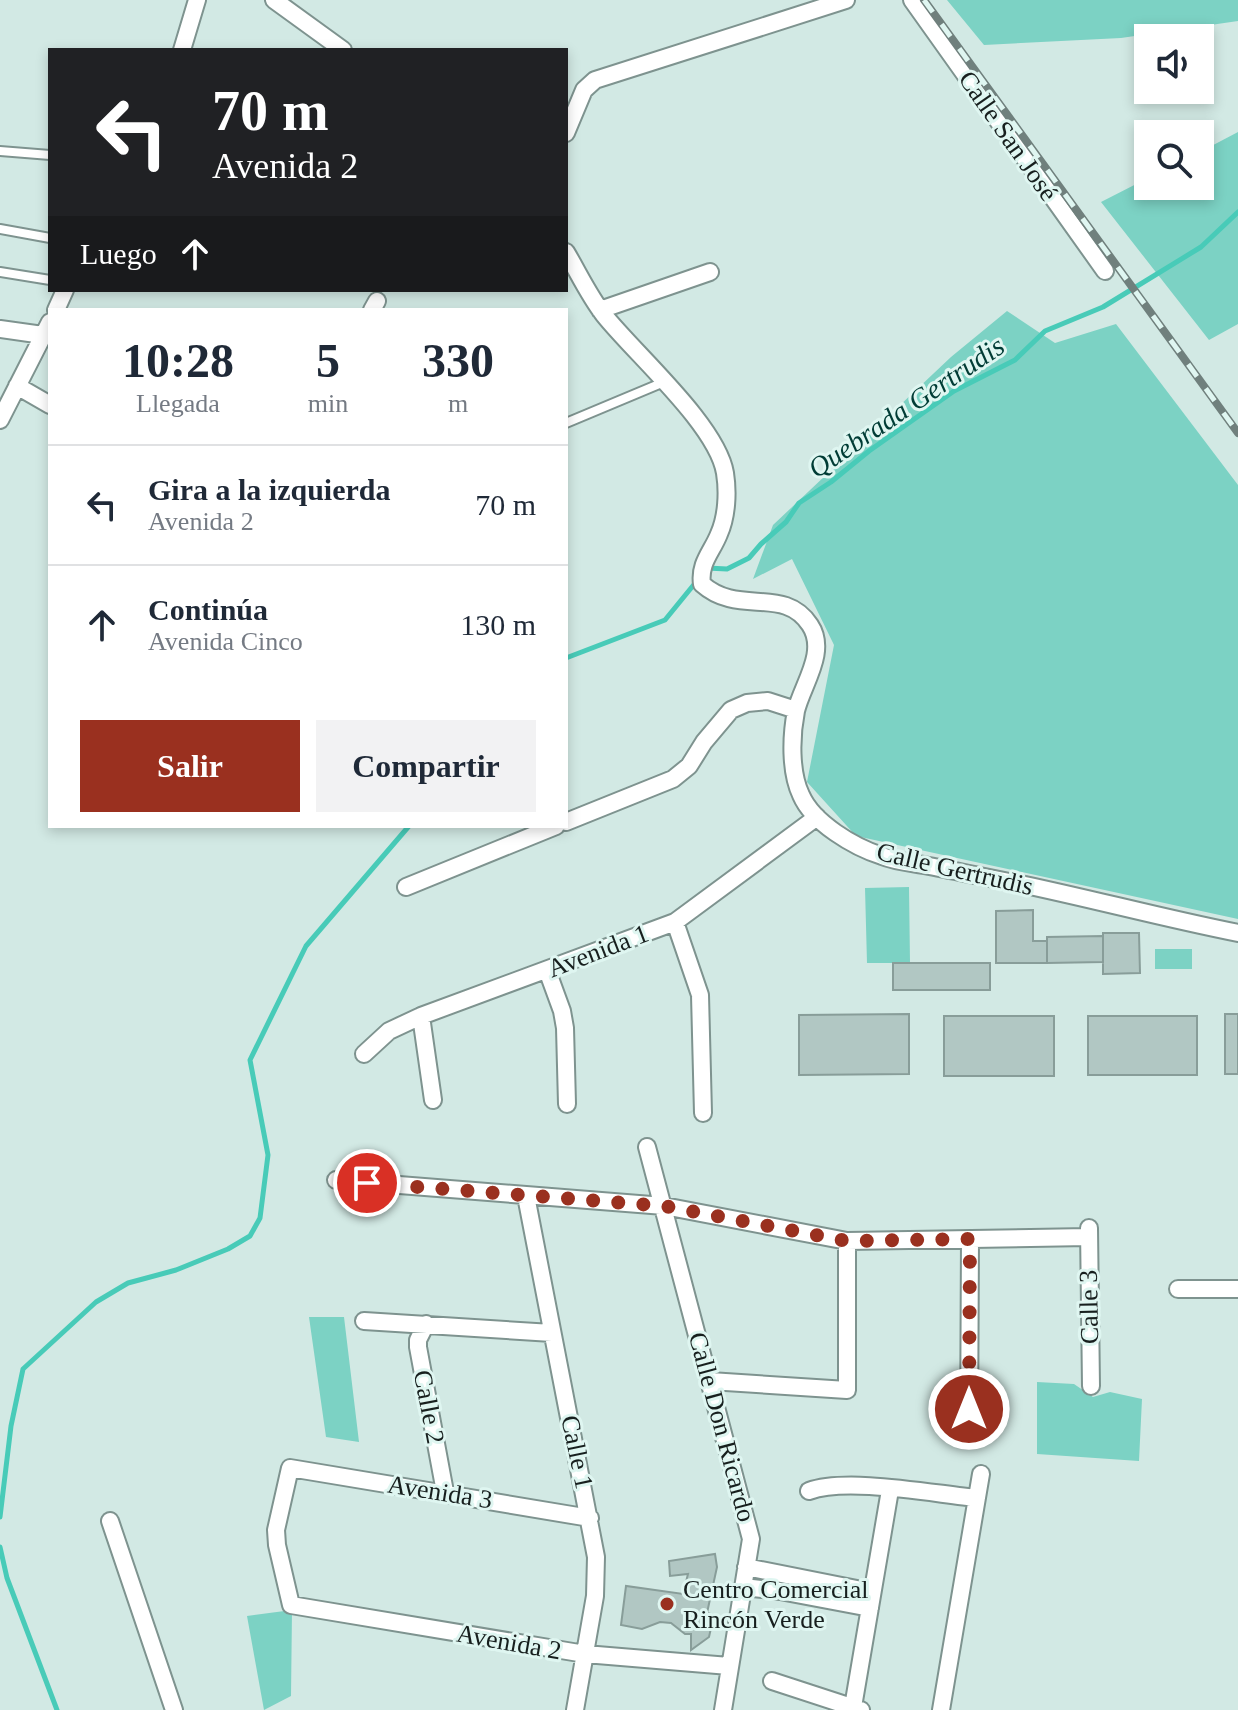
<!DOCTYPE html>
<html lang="es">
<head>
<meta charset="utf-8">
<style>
  :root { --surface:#fff; --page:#f2f2f3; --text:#1f2937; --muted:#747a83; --line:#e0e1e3; --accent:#9a301f }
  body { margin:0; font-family:"Times New Roman",serif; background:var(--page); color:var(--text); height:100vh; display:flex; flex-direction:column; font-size:30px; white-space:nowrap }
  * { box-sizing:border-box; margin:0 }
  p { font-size:26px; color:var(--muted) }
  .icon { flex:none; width:44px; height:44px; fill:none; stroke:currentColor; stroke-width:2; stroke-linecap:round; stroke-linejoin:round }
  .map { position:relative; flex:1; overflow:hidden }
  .drawer { position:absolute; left:48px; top:308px; width:520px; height:520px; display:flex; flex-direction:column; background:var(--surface); border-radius:0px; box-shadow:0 4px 12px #0003 }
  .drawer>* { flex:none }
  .banner { position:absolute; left:48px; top:48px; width:520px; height:244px; border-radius:0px; box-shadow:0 4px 12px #0003; background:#202124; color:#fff; overflow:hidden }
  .tools { position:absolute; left:1134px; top:24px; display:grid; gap:16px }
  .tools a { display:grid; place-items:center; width:80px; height:80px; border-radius:0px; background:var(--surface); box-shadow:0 4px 12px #0003; font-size:40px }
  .pin { position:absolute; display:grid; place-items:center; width:68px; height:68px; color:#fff; margin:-34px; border:4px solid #fff; border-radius:50%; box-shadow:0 2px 8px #0007 }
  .me { position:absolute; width:88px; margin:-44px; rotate:0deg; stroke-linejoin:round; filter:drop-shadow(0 0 6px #0008) }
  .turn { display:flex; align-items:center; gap:28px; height:168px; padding:0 32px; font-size:36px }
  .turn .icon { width:104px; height:104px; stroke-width:2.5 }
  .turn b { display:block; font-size:56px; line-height:68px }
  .then { display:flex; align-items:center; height:76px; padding:0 32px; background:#0003; gap:16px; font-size:30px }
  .eta { display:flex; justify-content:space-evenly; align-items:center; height:136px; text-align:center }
  .eta b { font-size:48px; font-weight:700; line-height:56px }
  .action { display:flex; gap:16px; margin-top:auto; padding:16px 32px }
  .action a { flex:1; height:92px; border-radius:0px; background:var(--accent); color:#fff; font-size:32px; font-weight:700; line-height:92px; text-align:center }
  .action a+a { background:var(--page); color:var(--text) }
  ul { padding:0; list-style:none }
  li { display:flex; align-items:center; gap:24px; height:120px; padding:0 32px; border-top:2px solid var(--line) }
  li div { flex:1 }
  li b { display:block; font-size:30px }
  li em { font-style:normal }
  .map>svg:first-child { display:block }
  .green { fill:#7cd2c4 }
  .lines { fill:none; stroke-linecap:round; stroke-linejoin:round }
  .stream { stroke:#48cbb8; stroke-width:5 }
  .building { fill:#b1c7c3; stroke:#889d99; stroke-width:2 }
  .lane-casing { stroke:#7e938f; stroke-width:12 }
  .street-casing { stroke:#7e938f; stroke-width:20 }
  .lane { stroke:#fff; stroke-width:8 }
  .street { stroke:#fff; stroke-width:16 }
  .rail-casing { stroke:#70807d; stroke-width:8 }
  .rail { stroke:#dff6f1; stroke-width:5; stroke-dasharray:15; stroke-linecap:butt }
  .route { stroke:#9a301f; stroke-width:14; stroke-dasharray:0 25.2 }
  .poi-dot { fill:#9a301f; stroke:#dff6f1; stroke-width:3 }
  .labels { text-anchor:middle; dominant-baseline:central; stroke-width:6; stroke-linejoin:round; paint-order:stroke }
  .street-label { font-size:26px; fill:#171f1e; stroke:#dff6f1 }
  .poi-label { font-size:26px; fill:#171f1e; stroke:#dff6f1; text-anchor:start }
  .water-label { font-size:28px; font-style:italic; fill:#003c35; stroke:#dff6f1 }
</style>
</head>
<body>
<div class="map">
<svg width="1238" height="1710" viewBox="0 0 1238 1710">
  <rect width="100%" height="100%" fill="#d2e9e4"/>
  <path class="green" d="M 947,0 L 1238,0 L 1238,21 L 1121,38 L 984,45 Z
    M 1238,132 L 1238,324 L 1209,340 L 1101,202 L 1148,178 L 1148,186 L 1200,186 L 1200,152 Z
    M 1007,311 L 1055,343 L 1116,324 L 1238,485 L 1238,919 L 856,836 L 807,782 L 834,645 L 792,559 L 753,579 L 773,525 L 951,357 Z
    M 909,887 L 910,963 L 867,963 L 865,888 Z
    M 1155,949 L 1192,949 L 1192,969 L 1155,969 Z
    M 309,1317 L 344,1317 L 359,1442 L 326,1437 Z
    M 1037,1382 L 1074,1384 L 1093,1397 L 1110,1392 L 1142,1399 L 1139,1461 L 1037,1454 Z
    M 292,1610 L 291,1696 L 264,1710 L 247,1616 Z"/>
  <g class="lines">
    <path class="stream" d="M 707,568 L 727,569 L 749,558 L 761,544 L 786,522 L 799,503 L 831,482 L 869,451 L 954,391 L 1015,360 L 1045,331 L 1103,307 L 1201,247 L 1238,212
      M 566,658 L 665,620 L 696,582
      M 0,1517 L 11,1426 L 23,1369 L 96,1302 L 128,1283 L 176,1270 L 228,1249 L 250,1236 L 260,1218 L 268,1155 L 250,1060 L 306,946 L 409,826
      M 0,1547 L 7,1578 L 57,1710"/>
  </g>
  <path class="building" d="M 1033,910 L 1033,941 L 1047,941 L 1047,963 L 996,963 L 996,911 Z
    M 1103,933 L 1139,933 L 1140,973 L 1103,974 Z
    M 1103,936 L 1103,962 L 1047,963 L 1047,937 Z
    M 893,963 L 990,963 L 990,990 L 893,990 Z
    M 909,1014 L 909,1074 L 799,1075 L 799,1015 Z
    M 1225,1014 L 1238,1014 L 1238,1074 L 1225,1074 Z
    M 944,1016 L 1054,1016 L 1054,1076 L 944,1076 Z
    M 1088,1016 L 1197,1016 L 1197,1075 L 1088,1075 Z
    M 715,1554 L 717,1567 L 707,1613 L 714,1615 L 709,1637 L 691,1650 L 691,1634 L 685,1634 L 671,1623 L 660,1622 L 642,1629 L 621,1625 L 626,1586 L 683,1594 L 688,1574 L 670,1576 L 669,1561 Z"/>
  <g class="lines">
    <g class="lane-casing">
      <path id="lane" d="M 0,151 L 50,155
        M 0,229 L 50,238
        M 0,272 L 50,280
        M 566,423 L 664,382"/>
    </g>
    <g class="street-casing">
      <path id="street" d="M 274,0 L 343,50
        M 912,0 L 1105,271
        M 182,50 L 197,0
        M 566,133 L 584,90 L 595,80 L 846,0
        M 566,252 C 578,272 589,296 604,315 C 635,354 717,425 725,473 C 728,492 727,516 719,534 C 712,552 699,563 702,584 C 739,617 784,585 810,625 C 828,652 802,685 796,711 C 791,736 790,772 801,795 C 813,823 854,847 882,856 C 897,862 914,863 929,866 C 961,872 993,879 1025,885 C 1096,900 1167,919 1238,933
        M 56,310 L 65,290
        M 372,310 L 377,301
        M 600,310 L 710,272
        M 0,329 L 43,335
        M 17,386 L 50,405
        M 0,420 L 50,322
        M 566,822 L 673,779 L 689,766 L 704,742 L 731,710 L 747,703 L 768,701 L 796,710
        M 406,887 L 556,826
        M 675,922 L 700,995 L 703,1113
        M 547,970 L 562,1011 L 565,1028 L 567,1104
        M 421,1016 L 433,1100
        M 364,1054 L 389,1031 L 421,1016 L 675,922 L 817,817
        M 647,1147 L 751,1539 L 723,1710
        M 336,1180 L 664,1206 L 847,1241 L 1088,1237
        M 526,1196 L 596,1557 L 595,1596 L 575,1710
        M 1089,1228 L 1091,1386
        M 1178,1289 L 1238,1289
        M 364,1321 L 552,1333
        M 426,1324 L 418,1340 L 418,1347 L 445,1492
        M 710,1381 L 847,1390 L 847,1241
        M 969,1437 L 970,1239
        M 809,1491 C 847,1477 934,1494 977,1498
        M 590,1518 L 290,1468 L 276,1530 L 277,1545 L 291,1605 L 585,1654 L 729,1666
        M 110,1521 L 174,1710
        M 746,1567 L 872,1592
        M 743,1587 L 780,1591 L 870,1608
        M 772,1681 L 861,1710
        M 853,1707 L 890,1490
        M 941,1710 L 981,1474"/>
    </g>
    <use href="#lane" class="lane"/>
    <use href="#street" class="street"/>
    <g class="rail-casing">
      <path id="rail" d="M 924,0 L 1238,433"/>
    </g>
    <use href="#rail" class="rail"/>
  </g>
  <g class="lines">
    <path class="route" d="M 367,1183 L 664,1206 L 847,1241 L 970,1239 L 969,1409"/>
  </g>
  <circle class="poi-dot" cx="667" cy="1604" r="8"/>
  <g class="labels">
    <g class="street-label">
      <text transform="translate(1008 136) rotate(55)">Calle San José</text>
      <text transform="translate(955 869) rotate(13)">Calle Gertrudis</text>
      <text transform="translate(598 951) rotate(-21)">Avenida 1</text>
      <text transform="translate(1089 1307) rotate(-91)">Calle 3</text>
      <text transform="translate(429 1407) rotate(79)">Calle 2</text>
      <text transform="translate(722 1427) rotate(75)">Calle Don Ricardo</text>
      <text transform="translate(577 1452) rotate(78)">Calle 1</text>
      <text transform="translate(440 1492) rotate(9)">Avenida 3</text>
      <text transform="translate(509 1642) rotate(10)">Avenida 2</text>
    </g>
    <g class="poi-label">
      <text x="683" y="1589">Centro Comercial<tspan x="683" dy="30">Rincón Verde</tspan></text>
    </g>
    <g class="water-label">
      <text transform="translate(906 407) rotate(-34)">Quebrada Gertrudis</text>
    </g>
  </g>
</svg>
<div class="tools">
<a><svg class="icon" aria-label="sound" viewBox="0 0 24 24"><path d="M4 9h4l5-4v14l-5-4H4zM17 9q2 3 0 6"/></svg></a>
<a><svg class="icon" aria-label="search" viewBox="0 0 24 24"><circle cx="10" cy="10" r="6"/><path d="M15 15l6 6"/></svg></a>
</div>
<div class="pin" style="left:367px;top:1183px;background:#d93025"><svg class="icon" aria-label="arrive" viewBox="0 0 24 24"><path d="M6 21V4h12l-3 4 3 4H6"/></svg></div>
<svg class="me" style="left:969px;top:1409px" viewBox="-20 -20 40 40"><circle r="17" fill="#9a301f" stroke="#fff" stroke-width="3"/><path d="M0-11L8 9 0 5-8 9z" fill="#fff"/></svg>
<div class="banner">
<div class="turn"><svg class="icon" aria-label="left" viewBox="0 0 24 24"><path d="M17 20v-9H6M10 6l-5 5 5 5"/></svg><div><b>70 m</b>Avenida 2</div></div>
<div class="then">Luego<svg class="icon" aria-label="ahead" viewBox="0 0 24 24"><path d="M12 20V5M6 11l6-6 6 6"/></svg></div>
</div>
<section class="drawer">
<div class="eta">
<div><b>10:28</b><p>Llegada</p></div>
<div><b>5</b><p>min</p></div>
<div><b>330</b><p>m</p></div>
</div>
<ul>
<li><svg class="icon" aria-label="left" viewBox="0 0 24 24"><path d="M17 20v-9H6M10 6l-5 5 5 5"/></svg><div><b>Gira a la izquierda</b><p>Avenida 2</p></div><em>70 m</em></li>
<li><svg class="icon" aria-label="ahead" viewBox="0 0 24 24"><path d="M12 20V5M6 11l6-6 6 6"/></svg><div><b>Continúa</b><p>Avenida Cinco</p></div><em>130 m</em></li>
</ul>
<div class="action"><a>Salir</a><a>Compartir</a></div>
</section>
</div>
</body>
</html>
